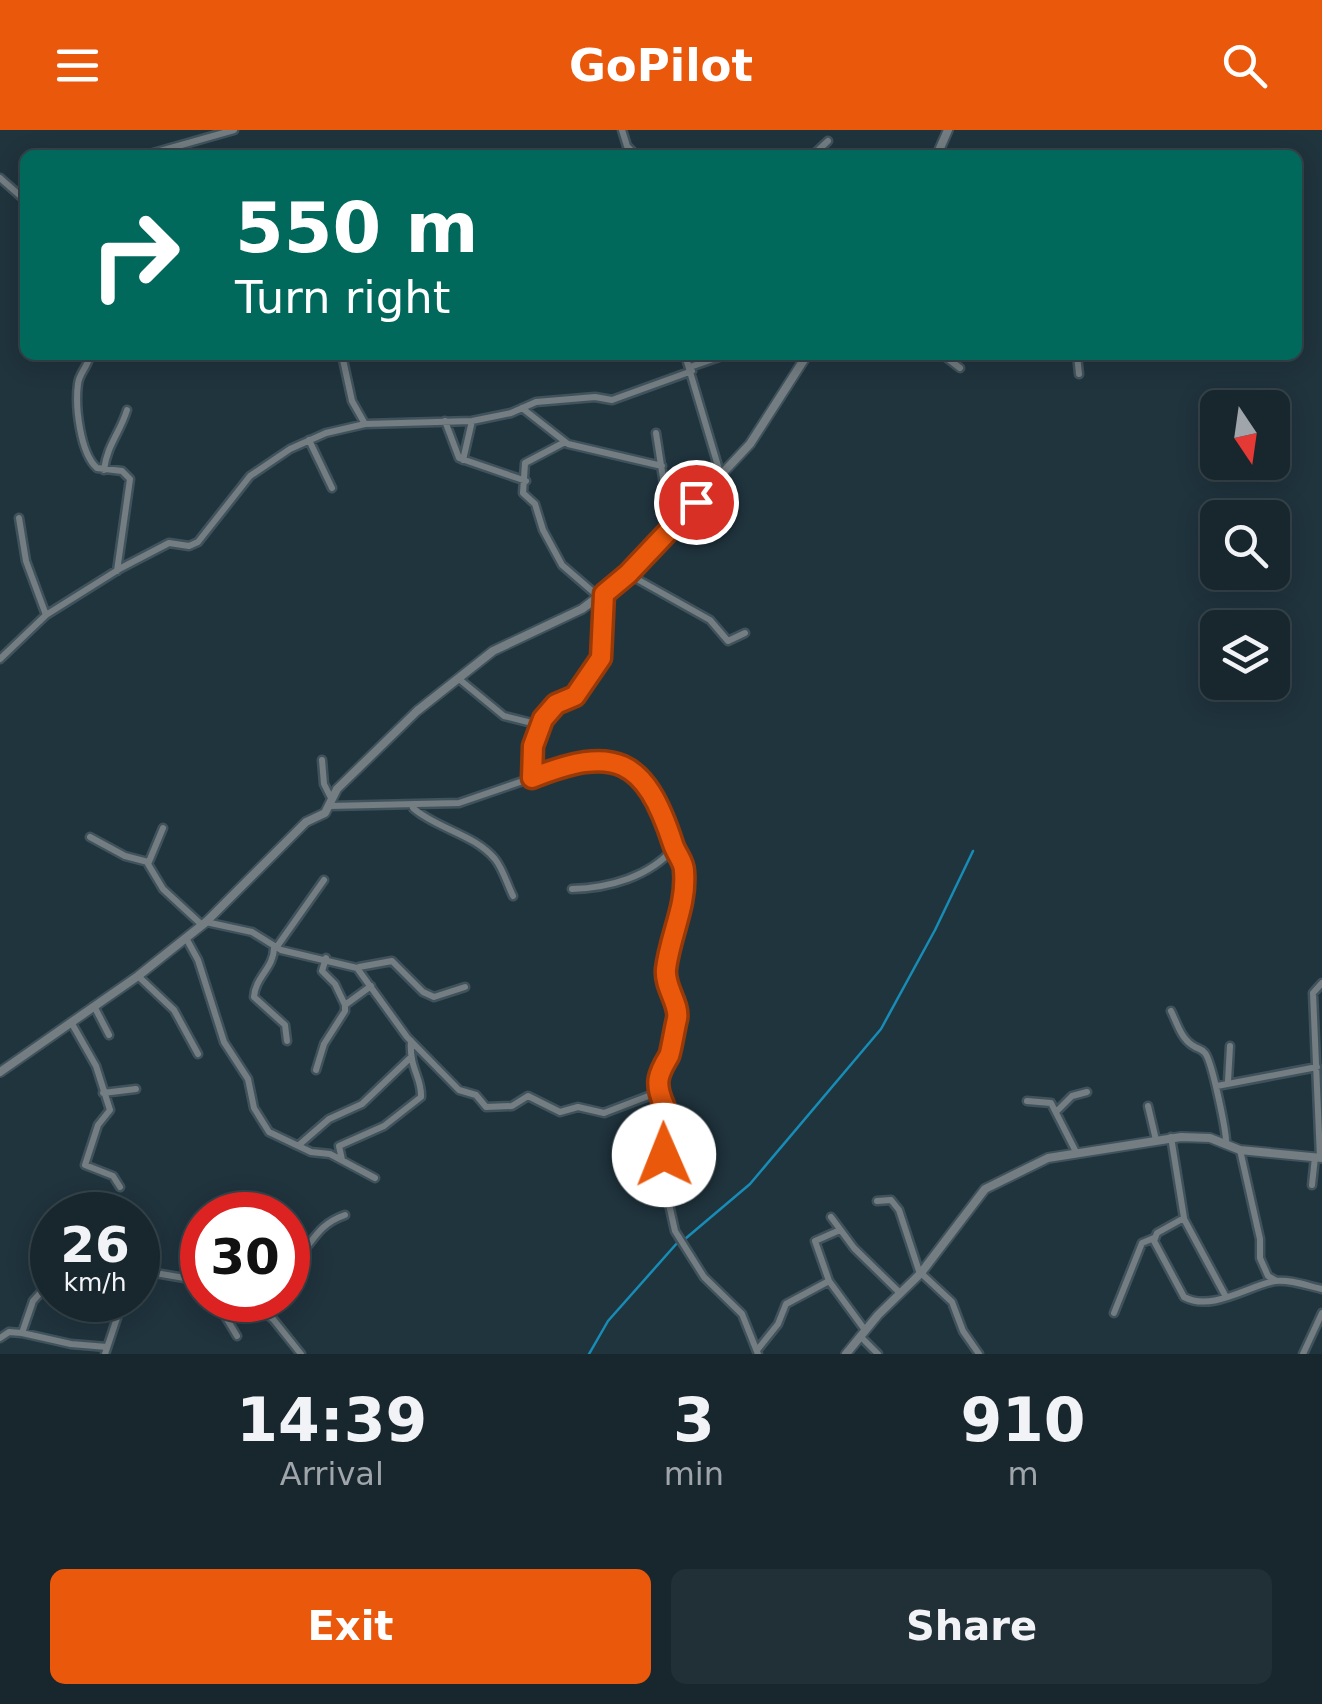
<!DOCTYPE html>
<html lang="en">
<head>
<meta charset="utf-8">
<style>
  :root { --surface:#18272e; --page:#212f36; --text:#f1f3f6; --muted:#9fa5aa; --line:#36444a; --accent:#ea580c }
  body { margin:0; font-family:"DejaVu Sans",sans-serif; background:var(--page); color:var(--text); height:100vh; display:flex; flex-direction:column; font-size:38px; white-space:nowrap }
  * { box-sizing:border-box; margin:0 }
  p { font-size:32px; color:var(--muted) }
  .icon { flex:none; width:55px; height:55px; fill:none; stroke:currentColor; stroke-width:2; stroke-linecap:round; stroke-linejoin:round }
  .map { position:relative; height:1224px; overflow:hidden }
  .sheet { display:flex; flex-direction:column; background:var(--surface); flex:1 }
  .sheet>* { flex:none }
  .top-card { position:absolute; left:20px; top:20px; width:1282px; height:210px; border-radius:15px; box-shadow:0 5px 25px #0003,0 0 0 2px var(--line); background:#00695c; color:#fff; overflow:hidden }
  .needle { width:65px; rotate:167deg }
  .controls { position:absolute; left:1200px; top:260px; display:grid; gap:20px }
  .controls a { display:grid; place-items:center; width:90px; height:90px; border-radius:15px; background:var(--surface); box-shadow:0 5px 25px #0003,0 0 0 2px var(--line); font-size:50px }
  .speed { position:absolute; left:30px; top:1062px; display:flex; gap:20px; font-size:50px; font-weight:700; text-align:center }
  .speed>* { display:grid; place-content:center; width:130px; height:130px; border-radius:50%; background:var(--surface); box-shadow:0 5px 25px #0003,0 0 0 2px var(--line); line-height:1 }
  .speed small { font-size:25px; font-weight:400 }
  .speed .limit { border:15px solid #d22; background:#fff; color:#111 }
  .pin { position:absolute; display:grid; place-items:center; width:85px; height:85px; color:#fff; margin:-42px; border:5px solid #fff; border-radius:50%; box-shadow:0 2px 10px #0007 }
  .me { position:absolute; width:110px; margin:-55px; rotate:359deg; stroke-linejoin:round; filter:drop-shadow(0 0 8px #0008) }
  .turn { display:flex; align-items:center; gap:35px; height:210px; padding:0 50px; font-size:45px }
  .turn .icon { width:130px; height:130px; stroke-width:2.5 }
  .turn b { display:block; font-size:70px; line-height:85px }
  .eta { display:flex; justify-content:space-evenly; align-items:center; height:170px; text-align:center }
  .eta b { font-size:60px; font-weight:700; line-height:70px }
  .primary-button { display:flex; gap:20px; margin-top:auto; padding:20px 50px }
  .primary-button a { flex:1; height:115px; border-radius:15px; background:var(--accent); color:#fff; font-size:40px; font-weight:700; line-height:115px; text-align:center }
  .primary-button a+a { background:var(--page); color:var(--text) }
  header { display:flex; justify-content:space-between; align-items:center; height:130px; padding:0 50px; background:var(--accent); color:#fff; font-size:45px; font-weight:700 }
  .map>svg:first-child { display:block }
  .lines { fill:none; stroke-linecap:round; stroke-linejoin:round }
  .stream { stroke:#178cb6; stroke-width:2.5 }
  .minor-casing { stroke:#40535c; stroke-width:11 }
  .tertiary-casing { stroke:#40535c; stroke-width:12 }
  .minor { stroke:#737d82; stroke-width:6 }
  .tertiary { stroke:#737d82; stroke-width:8 }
  .route-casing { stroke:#983908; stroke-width:25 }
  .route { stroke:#ea580c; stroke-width:18 }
</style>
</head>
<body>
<header><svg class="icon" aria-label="menu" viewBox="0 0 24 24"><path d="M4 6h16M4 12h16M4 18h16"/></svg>GoPilot<svg class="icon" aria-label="search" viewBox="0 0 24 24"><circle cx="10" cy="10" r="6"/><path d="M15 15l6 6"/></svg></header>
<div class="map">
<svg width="1322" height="1224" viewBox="0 0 1322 1224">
  <rect width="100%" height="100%" fill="#20343e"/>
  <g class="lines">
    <path class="stream" d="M 685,1109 L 750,1054 L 881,899 L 935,800 L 973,721
      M 589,1224 L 608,1191 L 678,1112"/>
    <g class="minor-casing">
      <path id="minor" d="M 622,0 L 627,16 L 636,25
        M 146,25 L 234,0
        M 813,25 L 828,11
        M 0,48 L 25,70
        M 90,225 C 88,237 79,243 78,254 C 75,276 80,323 97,338 L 122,341 L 130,349 L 117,441
        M 342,225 L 352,271 L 365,294
        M 685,225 L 721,346
        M 943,225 L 960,238
        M 1077,225 L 1079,244
        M 690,237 L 725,225
        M 522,278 L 568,314 L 662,336
        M 445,291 L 459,328 L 526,351
        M 656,303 L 671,399
        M 309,310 L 332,358
        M 565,312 L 525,333 L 523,363 L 535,374 L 543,400 L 562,435 L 599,467
        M 463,330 L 472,291
        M 104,340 C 107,315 120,303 127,280
        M 19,388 L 26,431 L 46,485
        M 628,444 L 710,490 L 728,511 L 745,503
        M 0,529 L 46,485 L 121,438 L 169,413 L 189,416 L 198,412 L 250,346 L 290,319 L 326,303 L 365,294 L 472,291 L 511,283 L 536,272 L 595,267 L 612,270 L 692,241
        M 459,549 L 504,586 L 540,595
        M 322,630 L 324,654 L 332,670
        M 532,649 L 533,616 L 543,589 L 556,574 L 575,566 L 601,527 L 604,464
        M 330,676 L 459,673 L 587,629 L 606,629 L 622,635 L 641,649 L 661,681 L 683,732 L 683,774 L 666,840 L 667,858 L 678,884 L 669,924 L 659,943 L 664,975 L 658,987 L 664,1013 L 663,1047 L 675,1101 L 704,1147 L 742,1184 L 758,1224
        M 413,678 C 437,699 474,704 495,729 C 503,739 507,754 513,766
        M 163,698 L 148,734 L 163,759 L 202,795
        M 90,707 L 125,726 L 148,732
        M 572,759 C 609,758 649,747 674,718
        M 206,792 L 252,802 L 281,820 L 357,838 L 407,907 L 459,960 L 476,965 L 486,977 L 512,976 L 528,966 L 560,982 L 578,977 L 604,983 L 659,962
        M 186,808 L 198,830 L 224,912 L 248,949 L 254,978 L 269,1002 L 311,1022 L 330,1024 L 375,1048
        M 274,818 C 274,838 255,847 254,867 L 285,895 L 287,911
        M 276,818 L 324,750
        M 326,828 L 322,841 L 335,854 L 345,875
        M 359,837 L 392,831 L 423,862 L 434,867 L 465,857
        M 138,846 L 174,880 L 198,924
        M 94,876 L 109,905
        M 1171,881 C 1177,893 1181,908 1192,915 C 1199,920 1199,917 1205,923 C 1212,931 1227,1004 1226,1014
        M 71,892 L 96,936 L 110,980 L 98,995 L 85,1035 L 113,1046 L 120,1057
        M 316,940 L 324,914 L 345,881 L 345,875 L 371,856
        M 1228,951 L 1230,916
        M 1217,956 L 1317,937
        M 103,963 L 136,959
        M 1027,971 L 1051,973 L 1076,1022
        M 1148,976 L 1156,1010
        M 1057,981 L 1072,966 L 1087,962
        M 1171,1007 L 1184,1088 L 1157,1103 L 1154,1111 L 1184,1167 C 1212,1182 1248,1156 1275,1151 C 1290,1149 1308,1156 1322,1159
        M 299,1015 L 329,989 L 362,974 L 409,929
        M 1240,1020 L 1260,1109 L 1260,1128 L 1268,1146 L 1275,1150
        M 1320,1028 L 1313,863 L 1322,853
        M 342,1030 L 339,1016 L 384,996 L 421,967 C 422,947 409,939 411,911
        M 1312,1055 L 1315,1027
        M 877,1071 L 891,1070 L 899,1080 L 920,1144
        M 831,1087 L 854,1118 L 900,1163
        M 1184,1089 L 1226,1167
        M 288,1135 C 313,1118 313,1096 345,1085
        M 138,1140 L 202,1151
        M 921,1143 L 952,1172 L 963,1201 L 979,1224
        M 829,1151 L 815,1111 L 840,1100
        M 226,1170 L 225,1186 L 237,1206
        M 247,1170 L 273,1189 L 301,1224
        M 1114,1183 L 1142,1113 L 1154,1108
        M 22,1203 L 33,1171 L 52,1150
        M 860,1206 L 878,1224
        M 0,1208 L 9,1202 L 22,1203 L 71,1214 L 107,1217
        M 758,1219 L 778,1194 L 786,1174 L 829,1151 L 865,1200
        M 105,1224 L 123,1170
        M 1303,1224 L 1322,1183"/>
    </g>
    <g class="tertiary-casing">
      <path id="tertiary" d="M 937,25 L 948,0
        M 0,942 L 138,846 L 206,792 L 306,692 L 325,683 L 337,659 L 417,581 L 493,521 L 582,479 L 628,444 L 750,314 L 807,225
        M 846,1224 L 878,1185 L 921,1143 L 985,1059 L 1048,1028 L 1181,1007 L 1210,1008 L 1240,1020 L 1322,1028"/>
    </g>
    <use href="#minor" class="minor"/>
    <use href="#tertiary" class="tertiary"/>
  </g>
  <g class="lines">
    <g class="route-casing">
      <path id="route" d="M 664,1025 L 658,987 L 664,975 C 654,953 658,944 669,926 C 671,922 675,896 677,889 C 680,874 664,857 666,839 C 670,805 687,776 684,741 C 684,731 676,724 673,714 C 645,627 614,615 532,648 L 533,616 L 543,589 L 556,574 L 575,566 L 601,528 L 604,464 L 628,444 L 696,372"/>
    </g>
    <use href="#route" class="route"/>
  </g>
</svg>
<div class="controls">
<a><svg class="needle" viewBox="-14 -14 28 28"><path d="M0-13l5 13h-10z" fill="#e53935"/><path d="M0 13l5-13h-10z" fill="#9fa5aa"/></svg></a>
<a><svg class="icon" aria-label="search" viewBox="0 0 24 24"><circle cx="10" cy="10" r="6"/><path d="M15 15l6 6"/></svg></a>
<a><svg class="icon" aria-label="layers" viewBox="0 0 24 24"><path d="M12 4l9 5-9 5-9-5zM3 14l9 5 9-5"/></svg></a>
</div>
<div class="speed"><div>26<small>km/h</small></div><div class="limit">30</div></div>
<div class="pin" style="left:696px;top:372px;background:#d93025"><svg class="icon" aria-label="arrive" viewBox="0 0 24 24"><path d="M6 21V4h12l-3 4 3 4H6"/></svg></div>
<svg class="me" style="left:664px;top:1025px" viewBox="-20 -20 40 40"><circle r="19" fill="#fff"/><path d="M0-13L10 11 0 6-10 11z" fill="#ea580c"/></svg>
<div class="top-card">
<div class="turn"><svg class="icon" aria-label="right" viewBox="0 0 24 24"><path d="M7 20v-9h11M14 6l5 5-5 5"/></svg><div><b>550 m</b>Turn right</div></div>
</div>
</div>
<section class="sheet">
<div class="eta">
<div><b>14:39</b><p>Arrival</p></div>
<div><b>3</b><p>min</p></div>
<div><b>910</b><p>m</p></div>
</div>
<div class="primary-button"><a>Exit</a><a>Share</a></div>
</section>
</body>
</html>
